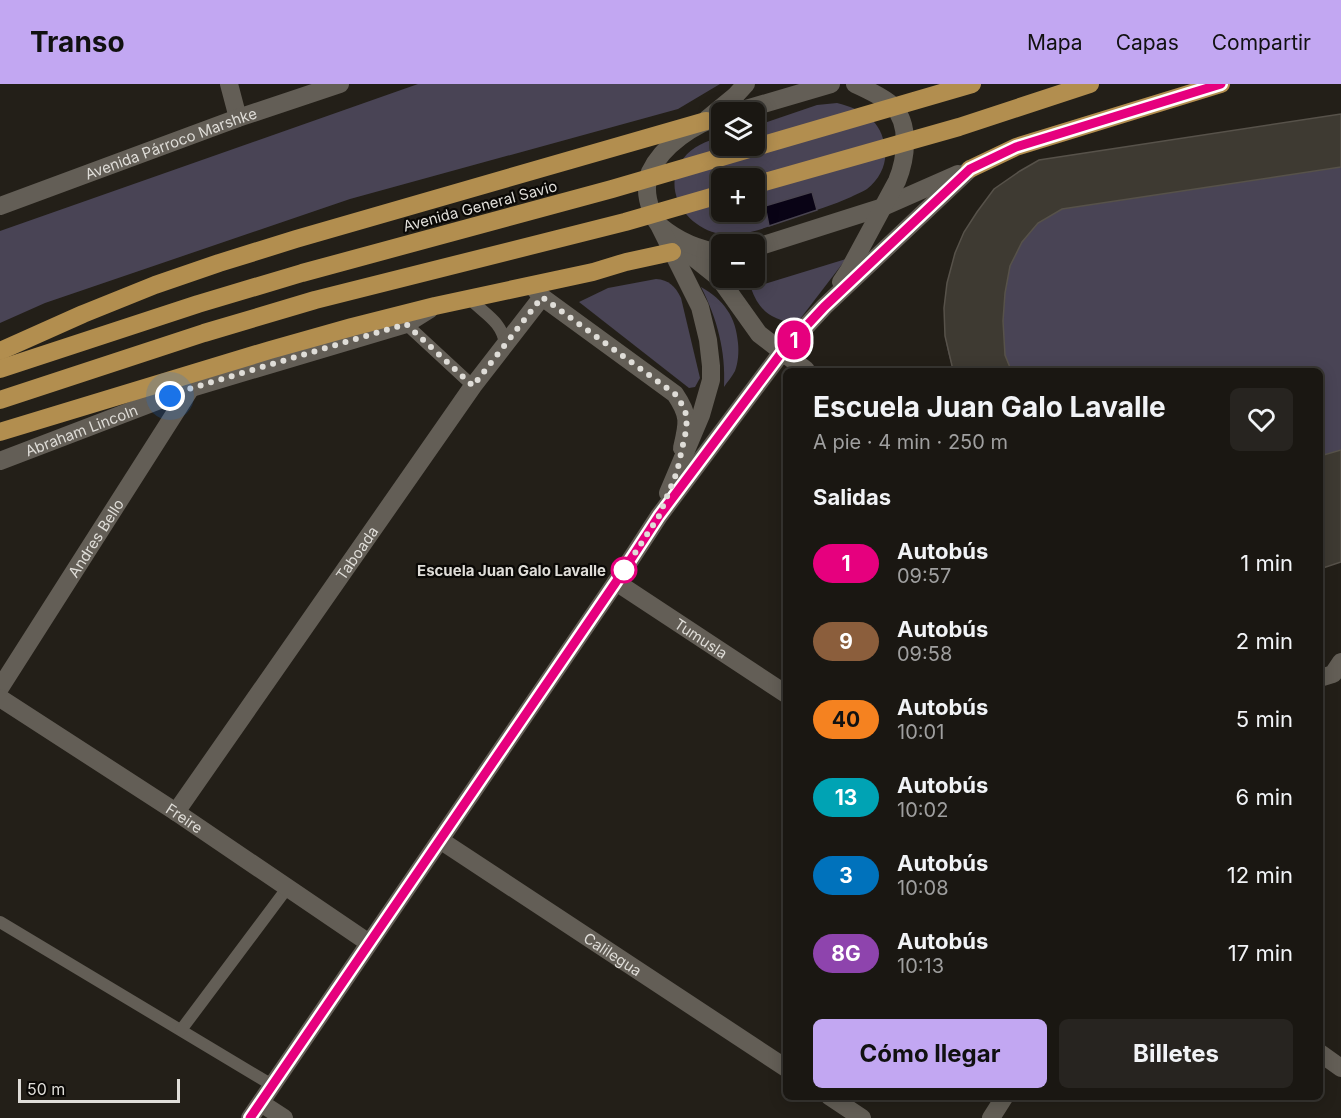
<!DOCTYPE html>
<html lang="es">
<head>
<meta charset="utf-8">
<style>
  body { margin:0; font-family:Inter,sans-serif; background:#272420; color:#f1f3f6; height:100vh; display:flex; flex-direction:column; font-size:22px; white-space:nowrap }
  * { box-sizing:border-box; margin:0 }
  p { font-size:20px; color:#9f9f9f }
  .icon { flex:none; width:33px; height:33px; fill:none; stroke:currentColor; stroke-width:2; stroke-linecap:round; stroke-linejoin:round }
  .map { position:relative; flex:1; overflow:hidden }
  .panel { position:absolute; left:783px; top:284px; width:540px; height:732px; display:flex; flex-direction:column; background:#1a1712; border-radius:9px; box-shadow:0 3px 15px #0003,0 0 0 2px #383632 }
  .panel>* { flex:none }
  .badge { padding:0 12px; border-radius:20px; font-size:21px; line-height:39px }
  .buttons { position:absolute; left:711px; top:18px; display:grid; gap:12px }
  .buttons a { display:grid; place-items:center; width:54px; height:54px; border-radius:9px; background:#1a1712; box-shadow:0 3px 15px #0003,0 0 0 2px #383632; font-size:30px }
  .scale { position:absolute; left:18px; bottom:15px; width:162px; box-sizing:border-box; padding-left:6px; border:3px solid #dfddd8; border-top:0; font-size:16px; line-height:21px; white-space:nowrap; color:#dfddd8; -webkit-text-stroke:4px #0b0906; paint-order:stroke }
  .you { position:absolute; width:30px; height:30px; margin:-15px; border:4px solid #fff; border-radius:50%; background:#1a73e8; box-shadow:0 0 0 9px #1a73e833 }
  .map>.badge { position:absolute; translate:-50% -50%; box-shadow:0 0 0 3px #fff }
  h2 { padding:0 30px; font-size:22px; line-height:54px }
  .round { display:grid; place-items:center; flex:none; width:63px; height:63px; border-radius:9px; background:#272420 }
  .headline { display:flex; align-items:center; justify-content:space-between; height:102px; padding:0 30px }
  h1 { font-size:28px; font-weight:700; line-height:45px }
  .button { display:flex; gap:12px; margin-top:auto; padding:12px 30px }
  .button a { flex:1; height:69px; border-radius:9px; background:#c2a7f2; color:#111; font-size:24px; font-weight:700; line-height:69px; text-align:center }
  .button a+a { background:#272420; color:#f1f3f6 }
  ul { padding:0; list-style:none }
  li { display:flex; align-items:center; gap:18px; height:78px; padding:0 30px }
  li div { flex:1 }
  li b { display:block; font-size:22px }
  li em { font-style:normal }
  li .badge { min-width:66px; font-weight:700; text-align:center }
  header { display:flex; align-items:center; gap:36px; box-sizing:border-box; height:84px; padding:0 30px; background:#c2a7f2; color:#111 }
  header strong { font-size:28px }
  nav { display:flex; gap:33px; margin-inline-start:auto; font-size:21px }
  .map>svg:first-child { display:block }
  .green { fill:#494455; fill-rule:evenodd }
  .water { fill:#090315; stroke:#494450; stroke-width:1.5 }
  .building { fill:#3e3a32; stroke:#57524a; stroke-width:1.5 }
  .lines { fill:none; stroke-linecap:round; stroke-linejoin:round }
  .lane { stroke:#635e56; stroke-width:12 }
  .street { stroke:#635e56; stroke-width:18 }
  .secondary { stroke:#635e56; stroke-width:18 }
  .highway { stroke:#b28e4f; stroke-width:18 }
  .line-casing { stroke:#fff; stroke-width:14 }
  .line { stroke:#e6007e; stroke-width:9 }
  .walk { stroke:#dfddd8; stroke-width:6; stroke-dasharray:0 10.8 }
  .stop-dot { fill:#fff; stroke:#e6007e; stroke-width:3 }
  .labels { text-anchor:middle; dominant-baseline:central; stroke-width:4.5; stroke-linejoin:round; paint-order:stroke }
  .street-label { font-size:15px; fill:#dfddd8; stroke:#0b0906 }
  .stop-label { font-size:15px; font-weight:bold; fill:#dfddd8; stroke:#0b0906; text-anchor:end }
</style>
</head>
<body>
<header>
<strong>Transo</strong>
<nav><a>Mapa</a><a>Capas</a><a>Compartir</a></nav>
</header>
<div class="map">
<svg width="1341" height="1034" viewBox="0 0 1341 1034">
  <rect width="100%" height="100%" fill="#231f18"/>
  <!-- green -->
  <g class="green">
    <path d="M418,0h302l-42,25 -328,90 -305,104 -45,20v-92z"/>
    <path d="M837,19c26,7 45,17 48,46 2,15 -5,30 -18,40 -4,3 -11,5 -16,8 -18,8 -37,14 -56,20 -18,6 -37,15 -56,17 -7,1 -17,1 -23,-1 -31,-8 -55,-44 -33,-74 9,-13 24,-18 38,-22l1,9h32l1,-20 62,-21zM722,94h32v34h-32z"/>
    <path d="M1341,30v448l-21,7v-199h-367c-3,-11 -7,-24 -8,-36 -5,-58 14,-99 49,-145z"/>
    <path d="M846,175l-49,64c-25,-2 -38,-12 -46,-35z"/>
    <path d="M656,195c13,1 19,7 25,19l19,80 -5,9 -6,1 -110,-86 29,-14z"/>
    <path d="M701,203c23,13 35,30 37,56 1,9 0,20 -3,28 -3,6 -8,11 -11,16 2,-36 -7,-69 -23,-100z"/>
  </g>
  <!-- water -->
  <path class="water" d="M812,108l5,18 -48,16 -4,-20z"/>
  <!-- building -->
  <g class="building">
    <path d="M1341,30v53l-279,42 -24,14 -16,19 -12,24 -5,27 -2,28 2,34 6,15h-58l-8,-34 -1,-28 3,-25 8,-30 9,-21 13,-20 17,-23 26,-18 19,-11z"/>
    <path d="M1341,366v112l-21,7v-113z"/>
  </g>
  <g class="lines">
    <!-- lane -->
    <g class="lane">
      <path d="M470,215c14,15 32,22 35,45"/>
      <path d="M406,240l67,62"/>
      <path d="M0,838l272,163"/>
      <path d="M181,946l107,-143"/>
    </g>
    <!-- street -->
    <g class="street">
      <path d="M229,0l9,34"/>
      <path d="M669,154l50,40 40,56 47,36"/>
      <path d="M535,205l7,8 133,97c15,22 13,29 7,54"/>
      <path id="s1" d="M0,377l191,-73 215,-64 24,-15"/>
      <path id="s2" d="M616,498l170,112"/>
      <path d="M1320,594l13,-4 8,-12"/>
      <path id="s3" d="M0,604l191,-300"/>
      <path id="s4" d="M0,614l176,114 193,131"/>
      <path id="s5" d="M176,728l297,-426 69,-89"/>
      <path id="s6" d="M440,756l346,228"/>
      <path d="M1320,969l21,15"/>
      <path d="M829,1012l33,22"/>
      <path d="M261,1019l23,15"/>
      <path d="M991,1034l14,-22"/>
    </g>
    <!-- secondary -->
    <g class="secondary">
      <path d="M736,28l95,-28"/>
      <path d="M707,35l28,-23 11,-12"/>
      <path id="s7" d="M0,122l238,-88 102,-34"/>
      <path d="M660,142c18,15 39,24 62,27"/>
      <path d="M754,164l129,-41 75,-33"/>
      <path d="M841,198l8,-12 48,-89c9,-22 14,-57 -5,-76 -9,-8 -26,-16 -37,-21"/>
      <path d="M668,409l33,-78 10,-35v-14l-3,-26 -8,-33 -41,-82c-10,-14 -16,-36 -9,-53 12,-26 45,-49 72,-56"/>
      <path d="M250,1034l366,-536 43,-66 123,-164 42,-45 146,-138"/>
    </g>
    <!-- highway -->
    <g class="highway">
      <path d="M970,85l46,-22 205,-63"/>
      <path d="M754,101l205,-58 131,-43"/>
      <path d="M0,267l83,-37 72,-29 64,-22 77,-24 410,-118"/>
      <path d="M0,285l198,-65 104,-31 310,-84 360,-105"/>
      <path d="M0,316l204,-67 111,-33 310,-78 97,-28"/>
      <path d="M0,348l270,-82 82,-23 83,-21 158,-34 33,-10 46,-10"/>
    </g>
  </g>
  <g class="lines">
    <defs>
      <path id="line" d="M250,1034l366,-536 43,-66 123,-164 42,-45 146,-138 46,-22 205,-63"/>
    </defs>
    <!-- line casing -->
    <use href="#line" class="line-casing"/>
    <!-- line -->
    <use href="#line" class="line"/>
    <!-- walk -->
    <path class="walk" d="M170,312l22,-8 214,-64 67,62 69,-89 133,97 8,12 4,11 -1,14 -9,41 -18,44 -35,54"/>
  </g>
  <!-- markers -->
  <circle class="stop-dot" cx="624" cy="486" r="12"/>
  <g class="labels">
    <!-- street labels -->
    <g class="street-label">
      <text stroke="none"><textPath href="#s7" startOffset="182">Avenida Párroco Marshke</textPath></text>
      <text transform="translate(480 122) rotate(-15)">Avenida General Savio</text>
      <text stroke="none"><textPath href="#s1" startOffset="87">Abraham Lincoln</textPath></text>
      <text stroke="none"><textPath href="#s3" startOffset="178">Andres Bello</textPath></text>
      <text stroke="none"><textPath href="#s5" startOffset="316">Taboada</textPath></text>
      <text stroke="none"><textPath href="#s2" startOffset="102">Tumusla</textPath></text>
      <text stroke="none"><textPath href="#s4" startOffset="220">Freire</textPath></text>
      <text stroke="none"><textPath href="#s6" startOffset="207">Calilegua</textPath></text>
    </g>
    <!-- stop labels -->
    <g class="stop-label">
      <text x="606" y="486">Escuela Juan Galo Lavalle</text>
    </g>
  </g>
</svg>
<div class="buttons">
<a><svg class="icon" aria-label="layers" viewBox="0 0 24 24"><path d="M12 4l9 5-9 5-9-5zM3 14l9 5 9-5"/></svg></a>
<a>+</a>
<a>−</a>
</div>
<div class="scale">50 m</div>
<div class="you" style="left:170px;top:312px"></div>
<b class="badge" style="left:794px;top:256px;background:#e6007e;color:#fff">1</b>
<section class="panel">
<div class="headline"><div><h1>Escuela Juan Galo Lavalle</h1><p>A pie · 4 min · 250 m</p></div><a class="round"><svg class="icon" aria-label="heart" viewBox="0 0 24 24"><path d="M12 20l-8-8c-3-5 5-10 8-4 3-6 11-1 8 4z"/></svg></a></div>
<h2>Salidas</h2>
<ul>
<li><span class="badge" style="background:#e6007e;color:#fff">1</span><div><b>Autobús</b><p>09:57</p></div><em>1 min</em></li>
<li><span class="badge" style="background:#8b5e3c;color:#fff">9</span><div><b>Autobús</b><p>09:58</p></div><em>2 min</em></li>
<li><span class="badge" style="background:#f58220;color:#111">40</span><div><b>Autobús</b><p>10:01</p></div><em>5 min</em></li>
<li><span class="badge" style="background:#00a3b4;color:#fff">13</span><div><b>Autobús</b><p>10:02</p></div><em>6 min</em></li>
<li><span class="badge" style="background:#0072bc;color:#fff">3</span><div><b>Autobús</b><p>10:08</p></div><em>12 min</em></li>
<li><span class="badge" style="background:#8e44ad;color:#fff">8G</span><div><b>Autobús</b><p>10:13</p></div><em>17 min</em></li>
</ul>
<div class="button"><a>Cómo llegar</a><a>Billetes</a></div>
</section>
</div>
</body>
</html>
